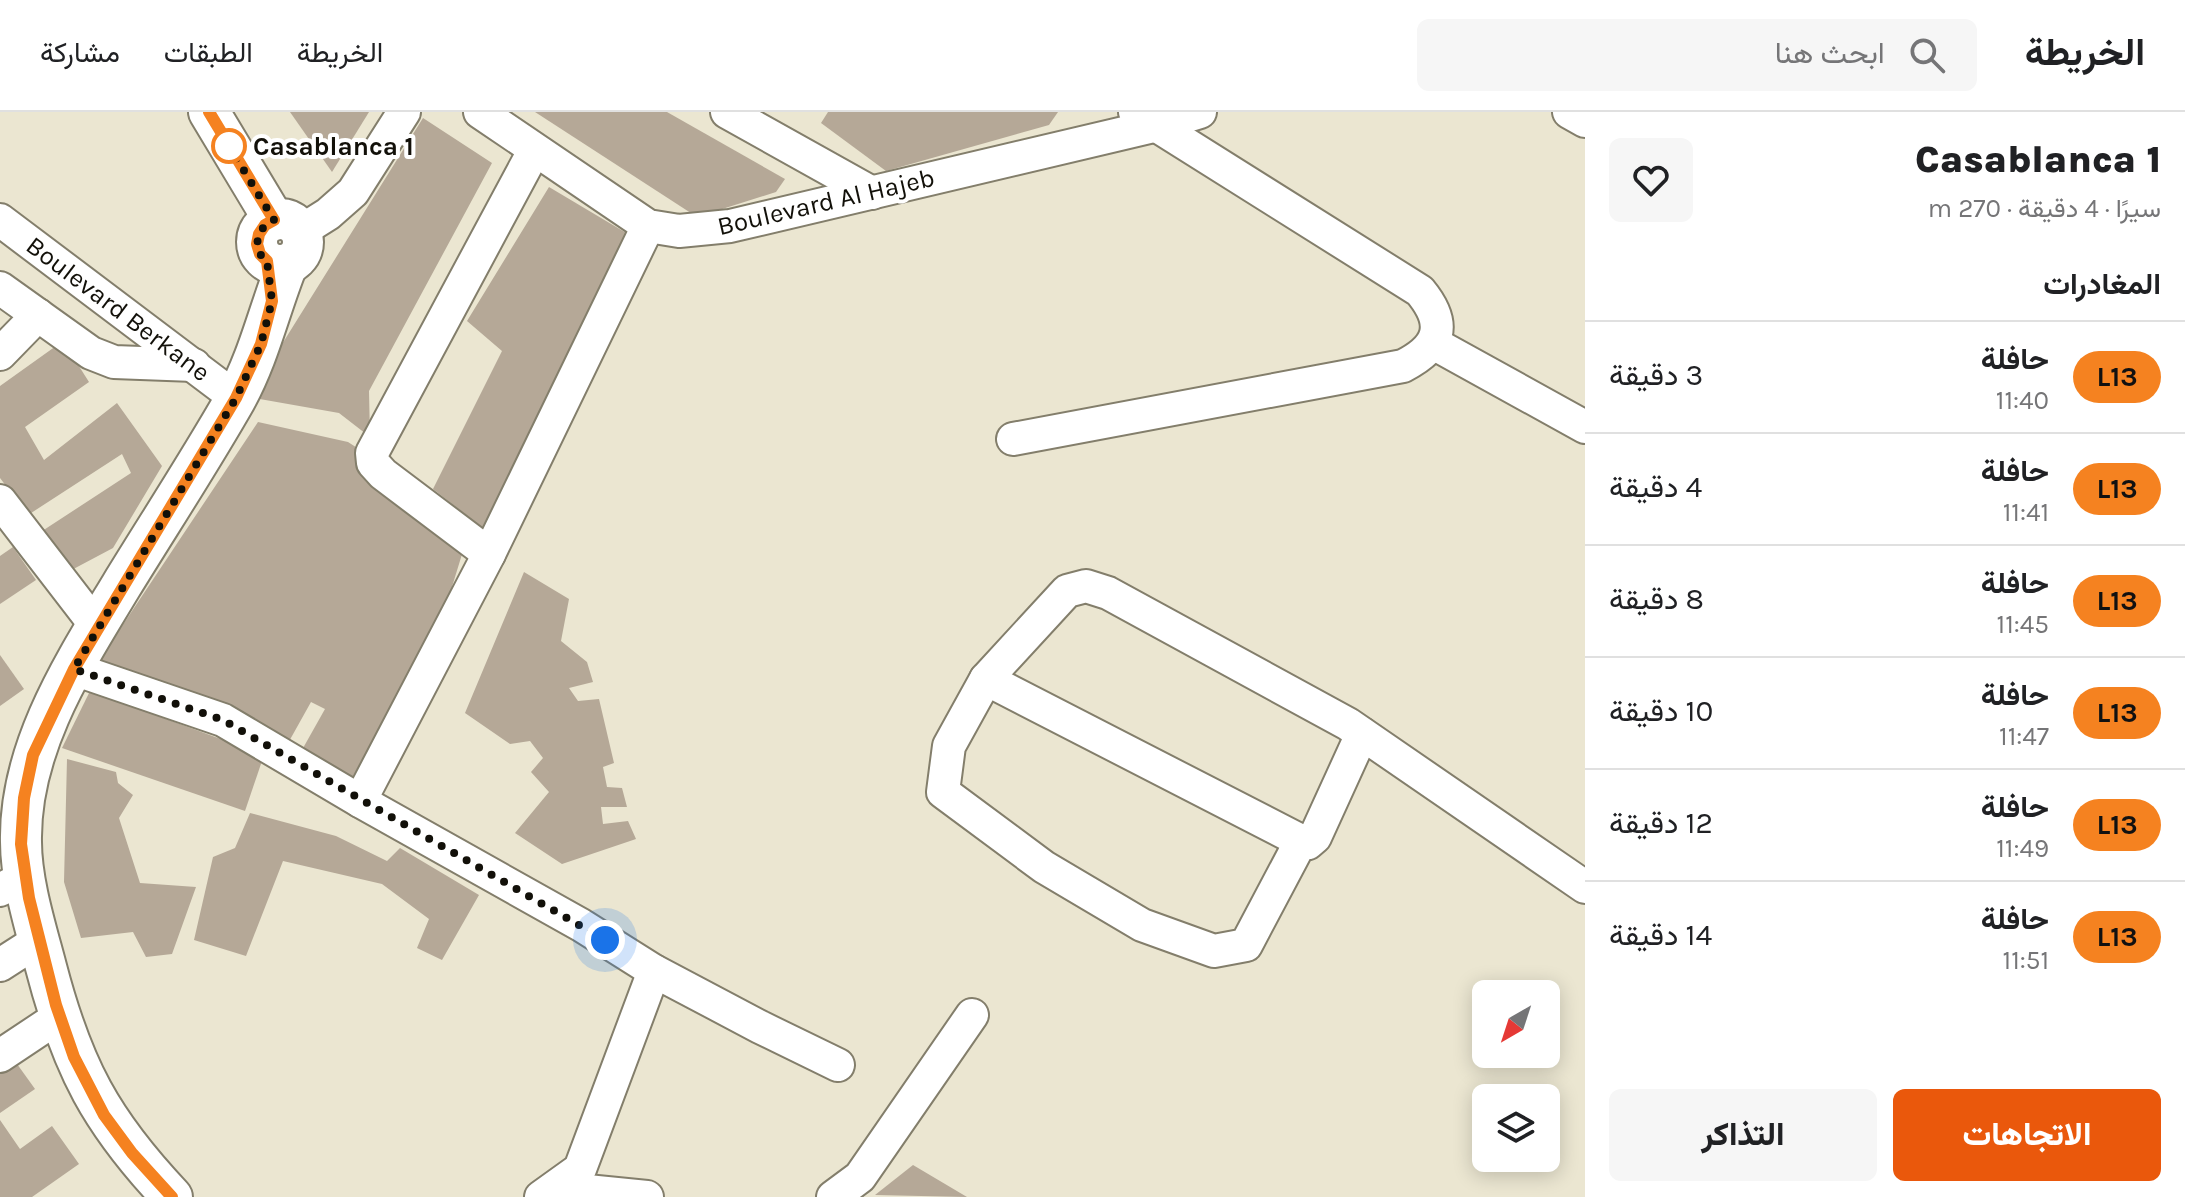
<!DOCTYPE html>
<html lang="ar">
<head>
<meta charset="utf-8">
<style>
  body { margin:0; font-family:Karla,Vazirmatn,sans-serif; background:#f6f6f6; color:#202124; direction:rtl; height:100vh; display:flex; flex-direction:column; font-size:30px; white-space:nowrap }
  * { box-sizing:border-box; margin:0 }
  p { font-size:26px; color:#757577 }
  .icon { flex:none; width:44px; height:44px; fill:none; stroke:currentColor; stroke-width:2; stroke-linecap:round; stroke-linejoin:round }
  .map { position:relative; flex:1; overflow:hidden; direction:ltr }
  .side { display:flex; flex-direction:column; background:#fff; width:600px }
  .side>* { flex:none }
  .badge { padding:0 16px; border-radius:26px; font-size:28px; line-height:52px }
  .needle { width:52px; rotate:219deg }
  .tools { position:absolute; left:1472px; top:868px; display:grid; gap:16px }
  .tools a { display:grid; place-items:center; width:88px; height:88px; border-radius:12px; background:#fff; box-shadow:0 4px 20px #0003; font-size:40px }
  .you { position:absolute; width:40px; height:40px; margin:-20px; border:6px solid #fff; border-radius:50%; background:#1a73e8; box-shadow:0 0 0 12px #1a73e833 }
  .map>.badge { position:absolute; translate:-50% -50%; box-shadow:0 0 0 4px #fff }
  h2 { padding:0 24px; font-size:30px; line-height:72px }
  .round { display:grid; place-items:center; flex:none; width:84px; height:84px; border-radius:12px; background:#f6f6f6 }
  .overview { display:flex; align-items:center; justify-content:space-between; height:136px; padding:0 24px }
  h1 { font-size:38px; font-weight:800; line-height:60px }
  .button { display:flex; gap:16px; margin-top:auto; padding:16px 24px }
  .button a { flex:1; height:92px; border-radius:12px; background:#ea580c; color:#fff; font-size:32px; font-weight:800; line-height:92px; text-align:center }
  .button a+a { background:#f6f6f6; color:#202124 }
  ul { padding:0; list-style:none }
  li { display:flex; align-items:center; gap:24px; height:112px; padding:0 24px; border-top:2px solid #e0e0e0 }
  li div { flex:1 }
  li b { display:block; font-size:30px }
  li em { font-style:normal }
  li .badge { min-width:88px; font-weight:700; text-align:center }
  header { display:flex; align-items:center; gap:48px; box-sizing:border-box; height:112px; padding:0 40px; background:#fff; border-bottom:2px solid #e0e0e0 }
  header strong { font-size:38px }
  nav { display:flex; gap:44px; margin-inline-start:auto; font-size:28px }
  .search { width:560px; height:72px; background:#f6f6f6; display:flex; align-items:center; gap:20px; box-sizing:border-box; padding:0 28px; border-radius:12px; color:#757577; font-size:30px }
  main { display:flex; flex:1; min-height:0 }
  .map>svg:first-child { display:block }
  .building { fill:#b5a897 }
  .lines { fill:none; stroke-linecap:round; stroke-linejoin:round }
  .minor-casing { stroke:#837e6b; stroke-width:36 }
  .tertiary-casing { stroke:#837e6b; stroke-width:44 }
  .minor { stroke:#fff; stroke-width:32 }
  .tertiary { stroke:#fff; stroke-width:40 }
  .line-casing { stroke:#fff; stroke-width:18 }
  .line { stroke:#f58220; stroke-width:12 }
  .walk { stroke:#121009; stroke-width:8; stroke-dasharray:0 14.4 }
  .stop-dot { fill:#fff; stroke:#f58220; stroke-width:4 }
  .labels { text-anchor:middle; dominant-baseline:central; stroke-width:8; stroke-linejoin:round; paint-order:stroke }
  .stop-label { font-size:26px; font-weight:bold; fill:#121009; stroke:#fff; text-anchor:start }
  .street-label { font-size:26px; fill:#121009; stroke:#fff }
</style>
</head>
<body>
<header>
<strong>الخريطة</strong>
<div class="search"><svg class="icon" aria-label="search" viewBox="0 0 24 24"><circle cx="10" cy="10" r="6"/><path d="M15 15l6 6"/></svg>ابحث هنا</div>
<nav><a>الخريطة</a><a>الطبقات</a><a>مشاركة</a></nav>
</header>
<main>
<section class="side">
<div class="overview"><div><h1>Casablanca 1</h1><p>سيرًا · 4 دقيقة · 270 m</p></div><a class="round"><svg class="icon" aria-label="heart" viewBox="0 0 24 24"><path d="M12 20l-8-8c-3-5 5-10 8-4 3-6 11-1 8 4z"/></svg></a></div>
<h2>المغادرات</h2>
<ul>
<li><span class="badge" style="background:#f58220;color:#111">L13</span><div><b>حافلة</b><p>11:40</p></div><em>3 دقيقة</em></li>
<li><span class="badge" style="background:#f58220;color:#111">L13</span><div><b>حافلة</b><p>11:41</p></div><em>4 دقيقة</em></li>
<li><span class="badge" style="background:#f58220;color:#111">L13</span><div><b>حافلة</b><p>11:45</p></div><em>8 دقيقة</em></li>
<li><span class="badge" style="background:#f58220;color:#111">L13</span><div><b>حافلة</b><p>11:47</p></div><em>10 دقيقة</em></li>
<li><span class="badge" style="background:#f58220;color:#111">L13</span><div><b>حافلة</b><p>11:49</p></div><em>12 دقيقة</em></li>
<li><span class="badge" style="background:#f58220;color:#111">L13</span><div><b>حافلة</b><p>11:51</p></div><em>14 دقيقة</em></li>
</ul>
<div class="button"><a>الاتجاهات</a><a>التذاكر</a></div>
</section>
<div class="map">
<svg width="1585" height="1085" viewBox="0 0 1585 1085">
  <rect width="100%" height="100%" fill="#ebe6d1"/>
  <!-- building -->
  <g class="building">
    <path d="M290,0h79l-37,60z"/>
    <path d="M535,0h132l118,67 -9,13 -79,25z"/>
    <path d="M828,0h230l-9,13 -163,46 -65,-48z"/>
    <path d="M423,6l69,45 -123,228 1,46 -31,-24 -90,-16z"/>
    <path d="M549,75l84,50 -145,295 -55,-43 69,-138 -35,-30z"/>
    <path d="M63,229l26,41 -64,45 19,33 73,-57 45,63 -49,82 -49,26 -31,-37 98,-64 -9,-19 -94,61 -28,-37v-92z"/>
    <path d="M258,310l90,20 17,11 -7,16 105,82 -20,65 -95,169 -50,-28 27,-48 -14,-7 -24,43 -33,-27 -156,-56z"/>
    <path d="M13,435l23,33 -36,24v-48z"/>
    <path d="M524,460l45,27 -8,42 26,21 6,20 -24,6 9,13 21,-2 15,64 -11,4 4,20 15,1 5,19h-26l2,17 25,-3 8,18 -74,25 -47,-31 34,-41 -18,-20 12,-14 -13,-17 -20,3 -45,-31z"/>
    <path d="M0,543l24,34 -24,17z"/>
    <path d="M90,579l174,64 -19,56 -183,-63z"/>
    <path d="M67,647l49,13 2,11 15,12 -14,23 21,65 56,4 -24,67 -26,3 -13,-25 -52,6 -17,-56z"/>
    <path d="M250,701l86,23 51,25 13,-13 79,47 -37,65 -25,-12 12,-29 -47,-35 -99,-23 -37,95 -52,-16 19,-83 22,-9z"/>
    <path d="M12,945l23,32 -35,24v-48z"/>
    <path d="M0,1008l20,29 32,-23 27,38 -47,33h-32z"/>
    <path d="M913,1053l54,32 -92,-2z"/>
  </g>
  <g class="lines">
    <defs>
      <g id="minor">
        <path d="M480,0l168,114 31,5 51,-5 428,-101 42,-13"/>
        <path d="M727,0l145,81"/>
        <path d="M1569,0l16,9"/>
        <path d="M0,108l236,178"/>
        <path d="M301,119l27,-17 25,-22 51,-80"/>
        <path d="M0,176l91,65 23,9 80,3"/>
        <path d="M1433,231l152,84"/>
        <path d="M0,242l38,-39"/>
        <path d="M1013,327l390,-73c37,-19 45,-41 17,-75l-285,-179"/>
        <path d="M0,389l97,126"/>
        <path d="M489,442l-106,-80 -10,-11 -1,-10 162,-302"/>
        <path d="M74,557l149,51 137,81 221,124 73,46 106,56 78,38"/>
        <path d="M986,567l315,162 7,2 7,-6 47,-103"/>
        <path d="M360,689l129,-247 159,-328"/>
        <path d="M1301,729l-55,104 -32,6 -72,-26 -98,-58 -101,-75 6,-46 37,-67 81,-88 19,-5 22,7 240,131 237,163"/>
        <path d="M0,778l26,-14"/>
        <path d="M0,853l39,-25"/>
        <path d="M0,944l60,-40"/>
        <path d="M557,1076l90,9"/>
        <path d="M541,1085l39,-28 74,-198"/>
        <path d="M833,1085l27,-20 112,-162"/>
      </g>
      <g id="tertiary">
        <path d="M209,0l65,108"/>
        <circle cx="280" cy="130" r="23"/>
        <path d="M172,1085c-71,-75 -100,-130 -126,-230 -10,-38 -25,-85 -25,-125 -2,-94 53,-178 100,-256 38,-62 78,-123 114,-186 24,-43 34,-90 52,-135"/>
      </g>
    </defs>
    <!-- minor casing -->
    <use href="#minor" class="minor-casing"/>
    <!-- tertiary casing -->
    <use href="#tertiary" class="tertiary-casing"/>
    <!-- minor -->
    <use href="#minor" class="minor"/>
    <!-- tertiary -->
    <use href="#tertiary" class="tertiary"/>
  </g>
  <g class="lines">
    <defs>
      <path id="line" d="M172,1085l-40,-44 -28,-38 -30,-58 -18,-52 -27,-107 -8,-54 3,-46 9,-43 41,-86 162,-271 25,-54 11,-43 -5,-40 -7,-7 -3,-10 2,-10 6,-9 9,-5 -65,-108"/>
    </defs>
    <!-- line casing -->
    <use href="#line" class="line-casing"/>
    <!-- line -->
    <use href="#line" class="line"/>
    <!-- walk -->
    <path class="walk" d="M229,34l45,74 -9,5 -6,9 -2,10 3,10 7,7 5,40 -11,43 -25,54 -162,271 149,51 382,220"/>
  </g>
  <!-- markers -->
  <circle class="stop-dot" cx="229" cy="34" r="16"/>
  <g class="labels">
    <!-- stop labels -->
    <g class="stop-label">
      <text x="253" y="34">Casablanca 1</text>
    </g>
    <!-- street labels -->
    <g class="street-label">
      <text transform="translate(826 90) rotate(-13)">Boulevard Al Hajeb</text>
      <text transform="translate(118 197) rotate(37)">Boulevard Berkane</text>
    </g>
  </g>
</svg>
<div class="tools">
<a><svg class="needle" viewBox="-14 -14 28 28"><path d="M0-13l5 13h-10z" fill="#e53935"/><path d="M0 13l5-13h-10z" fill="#757577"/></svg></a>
<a><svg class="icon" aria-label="layers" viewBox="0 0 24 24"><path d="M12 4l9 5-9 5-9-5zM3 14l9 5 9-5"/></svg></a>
</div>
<div class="you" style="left:605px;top:828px"></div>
</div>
</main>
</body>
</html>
